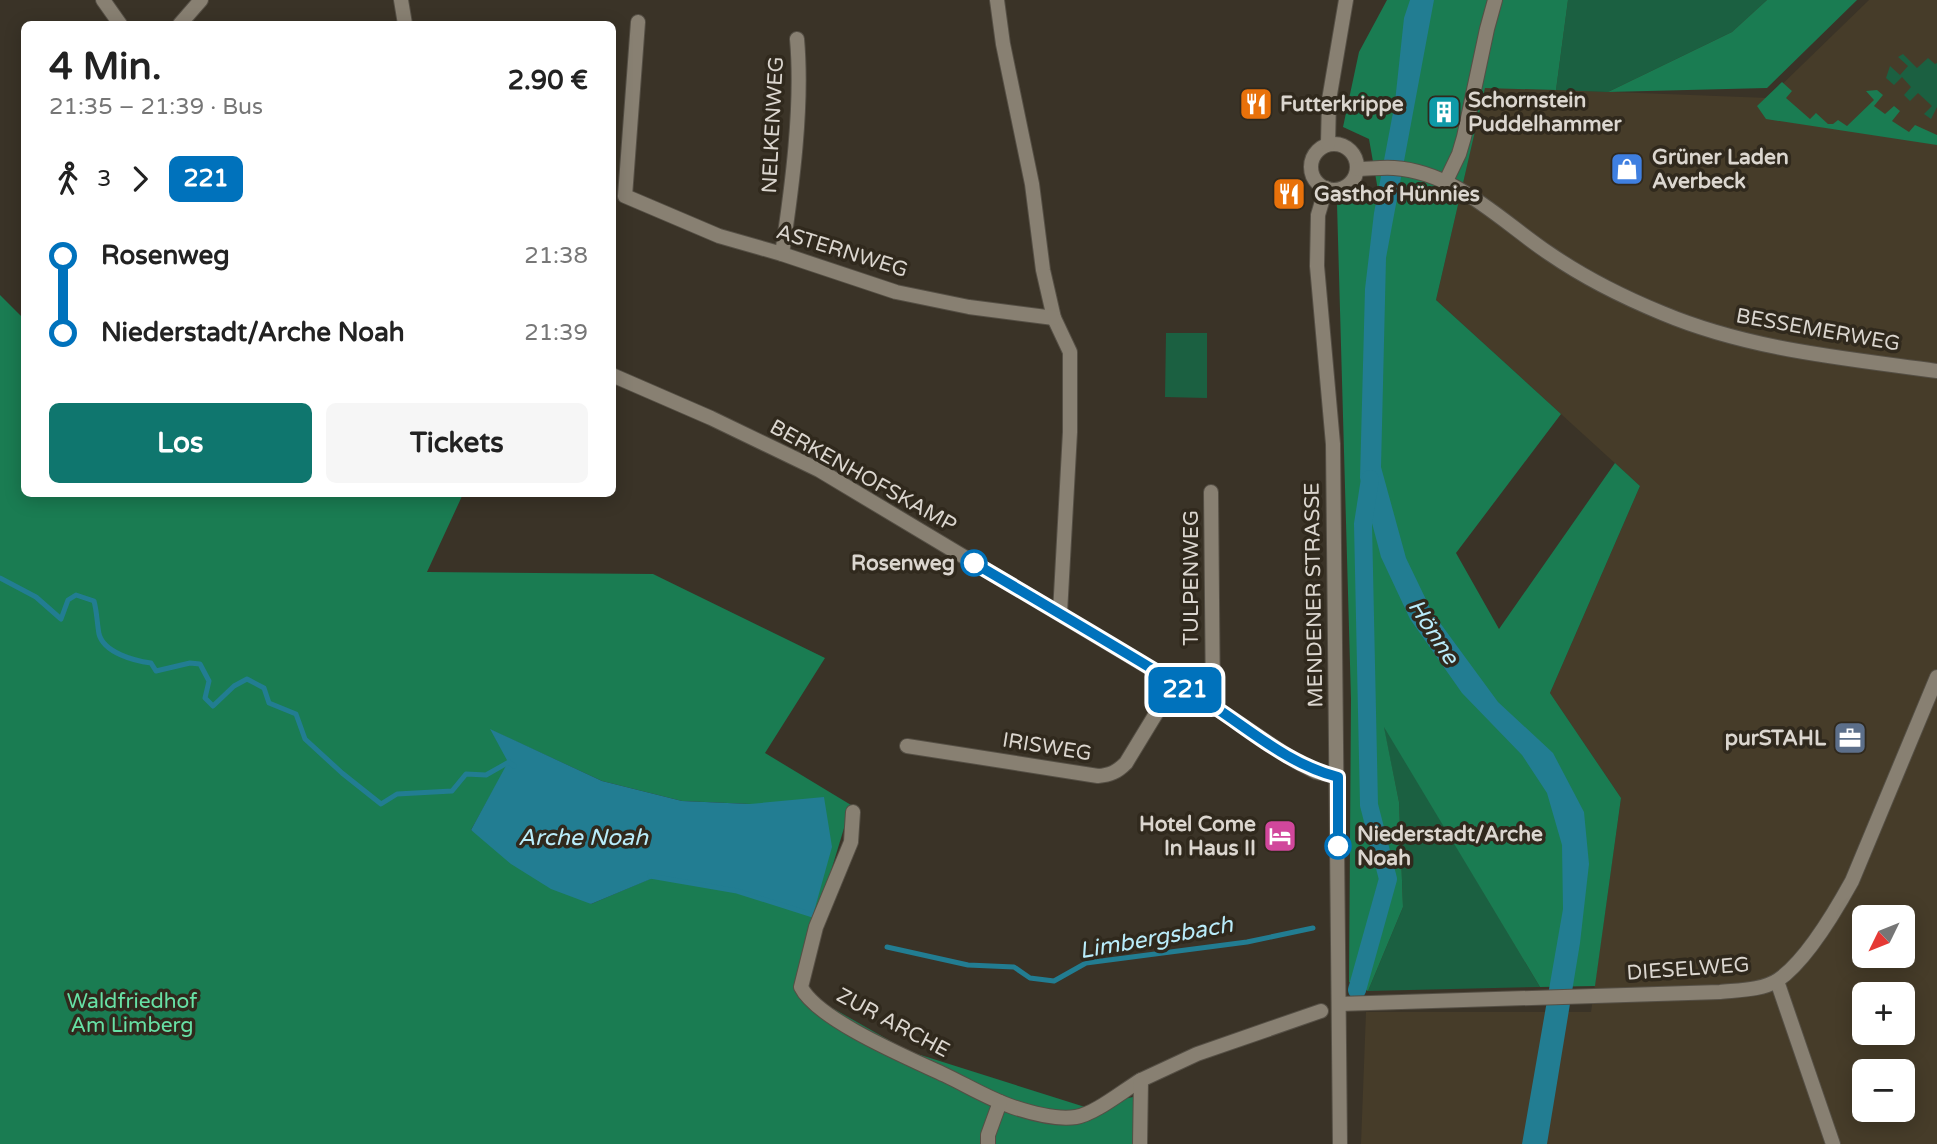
<!DOCTYPE html>
<html lang="de">
<head>
<meta charset="utf-8">
<style>
  body { margin:0; font-family:"Varela Round",sans-serif; background:#f6f6f6; color:#222; height:100vh; display:flex; flex-direction:column; font-size:26px; white-space:nowrap }
  * { box-sizing:border-box; margin:0 }
  p { font-size:23px; color:#767676 }
  .icon { flex:none; width:38px; height:38px; fill:none; stroke:currentColor; stroke-width:2; stroke-linecap:round; stroke-linejoin:round }
  .map { position:relative; flex:1; overflow:hidden }
  .details { position:absolute; left:21px; top:21px; width:595px; height:476px; display:flex; flex-direction:column; background:#fff; border-radius:10px; box-shadow:0 4px 18px #0003 }
  .details>* { flex:none }
  .badge { padding:0 14px; border-radius:10px; font-size:24px; line-height:46px }
  .needle { width:46px; rotate:227deg }
  .tools { position:absolute; left:1852px; top:905px; display:grid; gap:14px }
  .tools a { display:grid; place-items:center; width:63px; height:63px; border-radius:10px; background:#fff; box-shadow:0 4px 18px #0003; font-size:35px }
  .map>.badge { position:absolute; translate:-50% -50%; box-shadow:0 0 0 4px #fff }
  .legs { display:flex; align-items:center; gap:10px; height:77px; padding:0 28px; font-size:23px }
  .legs p { margin-inline-start:auto }
  .summary { display:flex; align-items:center; justify-content:space-between; height:119px; padding:0 28px }
  h1 { font-size:38px; font-weight:700; line-height:52px }
  .primary-button { display:flex; gap:14px; margin-top:auto; padding:14px 28px }
  .primary-button a { flex:1; height:80px; border-radius:10px; background:#0f766e; color:#fff; font-size:28px; font-weight:700; line-height:80px; text-align:center }
  .primary-button a+a { background:#f6f6f6; color:#222 }
  ul { padding:0 28px; list-style:none }
  li { display:flex; align-items:center; gap:24px; height:77px; font-size:26px }
  li i { display:grid; place-items:center; width:10px; height:100%; margin:0 9px; background:currentColor }
  li i::after { content:''; width:18px; height:18px; margin:-9px; border:5px solid; border-radius:50%; background:#fff }
  li p { margin-inline-start:auto }
  li:first-child i { background:linear-gradient(#0000 50%,currentColor 0) }
  li:last-child i { background:linear-gradient(currentColor 50%,#0000 0) }
  .map>svg:first-child { display:block }
  .built { fill:#463c29; fill-rule:evenodd }
  .green { fill:#1b6041 }
  .forest { fill:#1a7c52; fill-rule:evenodd }
  .water { fill:#227d92 }
  .lines { fill:none; stroke-linecap:round; stroke-linejoin:round }
  .stream { stroke:#227d92; stroke-width:5 }
  .canal { stroke:#227d92; stroke-width:18 }
  .minor-casing { stroke:#554f45; stroke-width:16 }
  .minor { stroke:#888072; stroke-width:14 }
  .line-1-casing { stroke:#fff; stroke-width:16 }
  .line-1 { stroke:#0072bc; stroke-width:10 }
  .stop-1-dot { fill:#fff; stroke:#0072bc; stroke-width:3.5 }
  .labels { text-anchor:middle; dominant-baseline:central; stroke-width:7; stroke-linejoin:round; paint-order:stroke }
  .poi-label { font-size:21px; font-weight:bold; fill:#dbd6cf; stroke:#30291d; text-anchor:start }
  .street-label { font-size:21px; fill:#dbd6cf; stroke:#30291d }
  .stop-label { font-size:21px; font-weight:bold; fill:#dbd6cf; stroke:#30291d; text-anchor:end }
  .park-label { font-size:21px; fill:#67e1a5; stroke:#30291d }
  .water-label { font-size:23px; font-style:italic; fill:#b9ecfa; stroke:#30291d }
</style>
</head>
<body>
<div class="map">
<svg width="1937" height="1144" viewBox="0 0 1937 1144">
  <rect width="100%" height="100%" fill="#3a3327"/>
  <!-- built -->
  <path class="built" d="M1869,0h68v1144h-576l5,-132h225l30,-214 -71,-105 90,-207 -204,-186 49,-213 283,11zM1864,917h38v39h-38zM1864,994h38v38h-38zM1864,1071h38v39h-38z"/>
  <!-- green -->
  <g class="green">
    <path d="M1568,0h199l-35,32 -124,60 -52,-2z"/>
    <path d="M1903,54l14,14 11,-10 7,6 2,-1v44l-6,12 -7,-5 8,-8 -14,-13 -8,8 -6,-6 7,-8 -9,-10 -8,8 -8,-7 4,-12 10,9 8,-9 -10,-9z"/>
    <path d="M1166,333h41v65l-42,-1z"/>
    <path d="M1383,724l157,263 -172,4 35,-84 -4,-105z"/>
  </g>
  <!-- forest -->
  <g class="forest">
    <path d="M1387,0h181l-12,90 -71,-2 -49,212 125,114 -105,139 43,76 116,-166 25,23 -90,207 71,105 -26,188 -55,1 -156,-260 15,75 4,105 -35,84 -19,-9 2,-283 -14,-495 42,-8 -10,-57 -26,-12 16,-75z"/>
    <path d="M1767,0h90l-90,88 -159,4 124,-60z"/>
    <path d="M1782,82l10,9 -6,7 24,21 6,-6 12,11h5l5,-4 9,6 27,-26 -8,-9 11,-1 6,5 -9,11 11,8 9,-8 6,5 -8,10 17,11 6,-7 22,10v10l-171,-26 -9,-13z"/>
    <path d="M0,295l24,24v175h439l-36,78 226,2 172,84 -60,95 86,52 -56,185 16,6 97,55 177,56 48,-10v47h-1133zM491,730l111,51 80,20 68,3 63,111 -76,-24 -85,-13 -61,26 -120,-74 38,-68z"/>
  </g>
  <!-- water -->
  <g class="water">
    <path d="M1410,0h24l-48,258 -5,209 25,91 26,54 66,90 55,51 31,59 5,52 -9,79 -33,201h-25l41,-235 -1,-64 -15,-52 -25,-38 -60,-62 -52,-74 -29,-62 -21,-79 5,-189 9,-76 21,-111 9,-84z"/>
    <path d="M490,729l112,52 80,20 68,3 74,-7 8,50 -19,68 -76,-24 -84,-13 -62,26 -40,-15 -40,-25 -40,-34 37,-68z"/>
  </g>
  <g class="lines">
    <!-- stream -->
    <g class="stream">
      <path d="M0,578l36,19 25,22 7,-19 8,-5 18,6c3,11 3,22 5,33 5,19 36,27 52,29l5,8 34,-8 10,1 9,17 -4,17 8,8 21,-20 13,-7 17,9 5,15 27,11 9,25 37,34 39,31 16,-10 55,-3 14,-17 20,1 23,-13 5,4"/>
      <path d="M650,876l87,15 76,24"/>
      <path d="M887,947l81,18 46,2 16,11 24,3 32,-18 161,-21 66,-14"/>
    </g>
    <!-- canal -->
    <path class="canal" d="M1357,990l31,-111 -19,-74 -6,-281 7,-45"/>
    <defs>
      <g id="minor">
        <path d="M103,0l17,24"/>
        <path d="M401,0l4,24"/>
        <path d="M997,0l6,44 29,140 11,86 11,48 16,34v80l-10,181"/>
        <path d="M638,22l-13,174 94,40 63,18 114,38 73,15 85,11"/>
        <path d="M180,24l21,-24"/>
        <circle cx="1334" cy="167" r="23"/>
        <path d="M1328,144l1,-44 17,-100"/>
        <path d="M1357,169c12,0 25,-2 37,-1 62,4 108,54 156,86 35,24 73,43 112,59 88,37 182,45 275,58"/>
        <path d="M1445,183l14,-29 5,-17 23,-108 8,-29"/>
        <path d="M1326,188l-8,27 -1,51 16,178 7,700"/>
        <path d="M782,254c10,-67 21,-148 15,-215"/>
        <path d="M612,375l99,43 108,52 394,236 84,56 19,10 22,5"/>
        <path d="M1211,492l2,214"/>
        <path d="M907,746l191,30c12,-1 19,-4 28,-13l48,-79"/>
        <path d="M853,812l-2,30 -35,85 -15,60c16,33 110,72 144,88 23,11 44,24 68,32 18,6 44,13 63,10 19,-3 48,-27 65,-37"/>
        <path d="M1777,981l56,163"/>
        <path d="M1339,1004l381,-12c18,-2 43,-2 58,-12 28,-19 58,-70 74,-99l85,-204"/>
        <path d="M988,1144v-9l12,-33"/>
        <path d="M1140,1144l1,-64 56,-26 124,-43"/>
      </g>
    </defs>
    <!-- minor casing -->
    <use href="#minor" class="minor-casing"/>
    <!-- minor -->
    <use href="#minor" class="minor"/>
  </g>
  <g class="lines">
    <defs>
      <path id="line-1" d="M974,563c80,47 160,94 239,143 40,26 77,59 125,71v69"/>
    </defs>
    <!-- line-1 casing -->
    <use href="#line-1" class="line-1-casing"/>
    <!-- line-1 -->
    <use href="#line-1" class="line-1"/>
  </g>
  <!-- icons -->
  <defs>
    <symbol id="restaurant-square" viewBox="-11 -11 22 22"><rect x="-9" y="-9" width="18" height="18" rx="4" fill="#e8710a" stroke="#30291d"/><path d="M-5-6h1v4h1v-4h1v4h1v-4h1v5L-1.5 .5V6h-2V.5L-5-1ZM5-6V6H3V1.5H1.5Q1.5-4 5-6Z" fill="#fff"/></symbol>
    <symbol id="building-square" viewBox="-11 -11 22 22"><rect x="-9" y="-9" width="18" height="18" rx="4" fill="#0f9aa8" stroke="#30291d"/><path d="M-4-6H4V6H1V3H-1V6H-4ZM-2.5-4.3h1.7v1.8h-1.7ZM.8-4.3h1.7v1.8H.8ZM-2.5-1h1.7V.8h-1.7ZM.8-1h1.7V.8H.8Z" fill="#fff"/></symbol>
    <symbol id="shop-square" viewBox="-11 -11 22 22"><rect x="-9" y="-9" width="18" height="18" rx="4" fill="#3f7fe0" stroke="#30291d"/><path d="M-5-2.5h2.3a2.7 3.5 0 0 1 5.4 0H5L5.5 6h-11ZM-1.5-2.5h3a1.5 2.3 0 0 0-3 0Z" fill="#fff"/></symbol>
    <symbol id="office-square" viewBox="-11 -11 22 22"><rect x="-9" y="-9" width="18" height="18" rx="4" fill="#5c6f8a" stroke="#30291d"/><path d="M-6-3h4V-5.5h4V-3h4V5H-6ZM-1-4.5V-3h2v-1.5ZM-6 0V1H6V0Z" fill="#fff"/></symbol>
    <symbol id="hotel-square" viewBox="-11 -11 22 22"><rect x="-9" y="-9" width="18" height="18" rx="4" fill="#d1479c" stroke="#30291d"/><path d="M-6-4.5h1.5V1H6V5H4.5V3h-9V5H-6ZM-4 0a1.8 1.8 0 1 1 3.6 0ZM.5 0V-2.5h3Q6-2.5 6 0Z" fill="#fff"/></symbol>
  </defs>
  <g fill-rule="evenodd">
    <use href="#restaurant-square" x="1237" y="85" width="38" height="38"/>
    <use href="#building-square" x="1425" y="93" width="38" height="38"/>
    <use href="#shop-square" x="1608" y="150" width="38" height="38"/>
    <use href="#restaurant-square" x="1270" y="175" width="38" height="38"/>
    <use href="#office-square" x="1831" y="719" width="38" height="38"/>
    <use href="#hotel-square" x="1261" y="817" width="38" height="38"/>
  </g>
  <!-- markers -->
  <g class="stop-1-dot">
    <circle cx="974" cy="563" r="12"/>
    <circle cx="1338" cy="846" r="12"/>
  </g>
  <g class="labels">
    <!-- poi labels -->
    <g class="poi-label">
      <text x="1468" y="100">Schornstein<tspan x="1468" dy="24">Puddelhammer</tspan></text>
      <text x="1280" y="104">Futterkrippe</text>
      <text x="1652" y="157">Grüner Laden<tspan x="1652" dy="24">Averbeck</tspan></text>
      <text x="1314" y="194">Gasthof Hünnies</text>
      <text x="1826" y="738" text-anchor="end">purSTAHL</text>
      <text x="1256" y="824" text-anchor="end">Hotel Come<tspan x="1256" dy="24">In Haus II</tspan></text>
    </g>
    <!-- street labels -->
    <g class="street-label">
      <text transform="translate(773 125) rotate(-87)">NELKENWEG</text>
      <text transform="translate(842 251) rotate(17)">ASTERNWEG</text>
      <text transform="translate(1818 330) rotate(10)">BESSEMERWEG</text>
      <text transform="translate(863 476) rotate(29)">BERKENHOFSKAMP</text>
      <text transform="translate(1191 578) rotate(-90)">TULPENWEG</text>
      <text transform="translate(1314 595) rotate(-91)">MENDENER STRASSE</text>
      <text transform="translate(1047 747) rotate(9)">IRISWEG</text>
      <text transform="translate(1688 969) rotate(-4)">DIESELWEG</text>
      <text transform="translate(893 1023) rotate(28)">ZUR ARCHE</text>
    </g>
    <!-- stop labels -->
    <g class="stop-label">
      <text x="955" y="563">Rosenweg</text>
      <text x="1357" y="834" text-anchor="start">Niederstadt/Arche<tspan x="1357" dy="24">Noah</tspan></text>
    </g>
    <!-- park labels -->
    <g class="park-label">
      <text x="132" y="1001">Waldfriedhof<tspan x="132" dy="24">Am Limberg</tspan></text>
    </g>
    <!-- water labels -->
    <g class="water-label">
      <text transform="translate(1433 632) rotate(57)">Hönne</text>
      <text x="583" y="838">Arche Noah</text>
      <text transform="translate(1156 938) rotate(-10)">Limbergsbach</text>
    </g>
  </g>
</svg>
<div class="tools">
<a><svg class="needle" viewBox="-14 -14 28 28"><path d="M0-13l5 13h-10z" fill="#e53935"/><path d="M0 13l5-13h-10z" fill="#767676"/></svg></a>
<a>+</a>
<a>−</a>
</div>
<b class="badge" style="left:1185px;top:690px;background:#0072bc;color:#fff">221</b>
<section class="details">
<div class="summary"><div><h1>4 Min.</h1><p>21:35 – 21:39 · Bus</p></div><b>2.90 €</b></div>
<div class="legs"><svg class="icon" aria-label="walk" viewBox="0 0 24 24"><circle cx="13" cy="4" r="2"/><path d="M13 8l-2 6 4 7M11 14l-3 7M7 12l3-4h3l4 4"/></svg>3<svg class="icon" aria-label="forward" viewBox="0 0 24 24"><path d="M9 5l7 7-7 7"/></svg><b class="badge" style="background:#0072bc;color:#fff">221</b></div>
<ul>
<li><i style="color:#0072bc"></i><b>Rosenweg</b><p>21:38</p></li>
<li><i style="color:#0072bc"></i><b>Niederstadt/Arche Noah</b><p>21:39</p></li>
</ul>
<div class="primary-button"><a>Los</a><a>Tickets</a></div>
</section>
</div>
</body>
</html>
